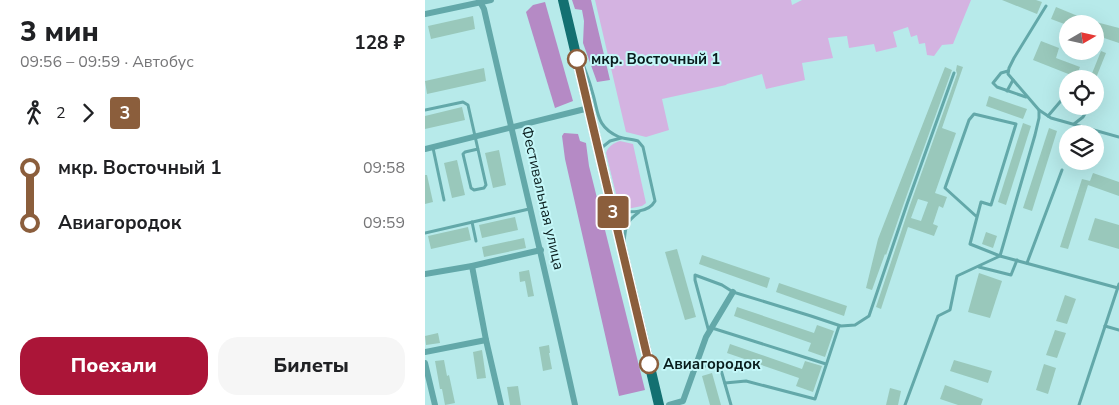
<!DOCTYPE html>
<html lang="ru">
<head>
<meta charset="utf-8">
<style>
  body { margin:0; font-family:"Nunito Sans",sans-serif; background:#f6f6f6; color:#202124; height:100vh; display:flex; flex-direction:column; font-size:19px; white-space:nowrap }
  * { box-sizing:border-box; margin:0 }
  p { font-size:16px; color:#757577 }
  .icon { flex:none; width:28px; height:28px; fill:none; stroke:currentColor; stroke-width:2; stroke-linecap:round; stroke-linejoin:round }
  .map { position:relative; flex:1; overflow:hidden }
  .drawer { display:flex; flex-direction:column; background:#fff; width:425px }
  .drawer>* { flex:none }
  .badge { padding:0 10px; border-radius:4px; font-size:18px; line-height:32px }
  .needle { width:32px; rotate:81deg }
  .buttons { position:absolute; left:634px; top:15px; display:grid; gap:10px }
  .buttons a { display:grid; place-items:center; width:45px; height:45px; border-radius:50%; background:#fff; box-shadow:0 5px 20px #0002; font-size:25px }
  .map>.badge { position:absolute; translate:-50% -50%; box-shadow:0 0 0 2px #fff }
  .legs { display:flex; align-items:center; gap:8px; height:55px; padding:0 20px; font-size:16px }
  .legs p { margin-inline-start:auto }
  .summary { display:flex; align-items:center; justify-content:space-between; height:85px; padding:0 20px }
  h1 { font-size:28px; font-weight:800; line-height:38px }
  .action { display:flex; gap:10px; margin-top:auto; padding:10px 20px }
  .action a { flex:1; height:58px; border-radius:20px; background:#ab1538; color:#fff; font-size:20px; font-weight:800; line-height:58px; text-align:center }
  .action a+a { background:#f6f6f6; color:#202124 }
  ul { padding:0 20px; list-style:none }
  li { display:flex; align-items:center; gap:18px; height:55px; font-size:19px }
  li i { display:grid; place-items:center; width:8px; height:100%; margin:0 6px; background:currentColor }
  li i::after { content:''; width:12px; height:12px; margin:-6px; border:4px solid; border-radius:50%; background:#fff }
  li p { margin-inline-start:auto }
  li:first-child i { background:linear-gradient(#0000 50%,currentColor 0) }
  li:last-child i { background:linear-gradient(currentColor 50%,#0000 0) }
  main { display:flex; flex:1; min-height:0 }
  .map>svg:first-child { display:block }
  .green { fill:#d4b3e1 }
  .forest { fill:#b58ac5 }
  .building { fill:#99c8bb; fill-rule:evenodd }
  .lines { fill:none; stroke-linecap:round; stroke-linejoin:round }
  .service { stroke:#63a8a9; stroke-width:3 }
  .minor { stroke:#63a8a9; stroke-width:6 }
  .primary { stroke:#137071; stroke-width:10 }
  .line-1-casing { stroke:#fff; stroke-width:11 }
  .line-1 { stroke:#8b5e3c; stroke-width:8 }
  .stop-1-dot { fill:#fff; stroke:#8b5e3c; stroke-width:2.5 }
  .labels { text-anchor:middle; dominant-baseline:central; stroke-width:4; stroke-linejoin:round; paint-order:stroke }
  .stop-label { font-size:15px; font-weight:bold; fill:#081c1c; stroke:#c4f7f8; text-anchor:start }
  .street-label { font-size:15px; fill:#081c1c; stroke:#c4f7f8 }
</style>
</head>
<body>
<main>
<section class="drawer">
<div class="summary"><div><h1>3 мин</h1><p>09:56 – 09:59 · Автобус</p></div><b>128 ₽</b></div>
<div class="legs"><svg class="icon" aria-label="walk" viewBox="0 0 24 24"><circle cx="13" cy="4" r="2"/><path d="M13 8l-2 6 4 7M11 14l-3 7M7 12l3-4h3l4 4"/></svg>2<svg class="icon" aria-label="forward" viewBox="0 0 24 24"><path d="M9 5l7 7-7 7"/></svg><b class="badge" style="background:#8b5e3c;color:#fff">3</b></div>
<ul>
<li><i style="color:#8b5e3c"></i><b>мкр. Восточный 1</b><p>09:58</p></li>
<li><i style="color:#8b5e3c"></i><b>Авиагородок</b><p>09:59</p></li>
</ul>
<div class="action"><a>Поехали</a><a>Билеты</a></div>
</section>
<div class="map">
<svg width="694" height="405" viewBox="0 0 694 405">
  <rect width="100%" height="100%" fill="#b7eaea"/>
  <!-- green -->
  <g class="green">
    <path d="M170,0h196l1,5 10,-5h169l-18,44 -11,1 -8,11 -7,-1 -2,-12 -6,1 -2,-9 -6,2 -3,-10 -15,5 4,15 -21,5 -2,-8 -25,4 -2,-12 -19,2 5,20 -31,5 3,17 -39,9 -4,-15 -35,10 -1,1 -64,14 7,31 -23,7 -20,-5z"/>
    <path d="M195,141l13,3 13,59 -4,3 -15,3 -9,-7 -12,-49c2,-7 8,-10 14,-12z"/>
  </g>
  <!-- forest -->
  <g class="forest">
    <path d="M147,0h19l19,80 -13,2 -14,-39 1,-22 -2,-11 -7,-1z"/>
    <path d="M120,2l28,99 -18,7 -29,-96 7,-7z"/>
    <path d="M139,133l14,1 2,7 6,2 3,23 56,224 -26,6 -54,-237 -3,-23z"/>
  </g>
  <!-- building -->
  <g class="building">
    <path d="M577,0h34l6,2 -5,12z"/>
    <path d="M631,7l29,12 -2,5h-16v1l-16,-6z"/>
    <path d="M48,16l2,13 -44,10 -3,-13z"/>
    <path d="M671,22l23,6v15l-24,-8z"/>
    <path d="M616,41l18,7 -3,10 24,9 -4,10 -43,-17z"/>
    <path d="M676,51l5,2 -10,25 -5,-2z"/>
    <path d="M532,65l6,2 -21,61 14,5 -21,60 12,4 -4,11 -4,-2 -6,18 5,2 -4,10 -26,-9 -27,82 -5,-2 34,-102 47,-131 -1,-4zM493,199l10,3 -7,19 -10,-3z"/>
    <path d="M520,67l7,3 -48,133 -18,52 -1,-1 -13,36 -6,-2 12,-49z"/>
    <path d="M59,68l2,13 -59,13 -2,-13z"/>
    <path d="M564,96l38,13 -4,10 -37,-13z"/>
    <path d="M37,107l3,13 -40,9v-13z"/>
    <path d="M598,123l8,3 -25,79 -8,-3z"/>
    <path d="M624,128l8,3 -25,80 -9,-3z"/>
    <path d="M74,150l7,35 -13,3 -8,-35z"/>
    <path d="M32,160l8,35 -13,3 -8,-35z"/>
    <path d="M668,173l26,9v14l-31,-11 -20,64 -8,-2 22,-68 8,2z"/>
    <path d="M0,175h2l6,27 -8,2z"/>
    <path d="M90,217l3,13 -36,8 -3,-13z"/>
    <path d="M670,218l24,7v24l-31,-9z"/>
    <path d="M43,227l3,13 -40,9 -3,-13z"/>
    <path d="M561,232l11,4 -4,12 -11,-4z"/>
    <path d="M99,238l2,10 -42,9 -2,-10z"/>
    <path d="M252,249l19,68 -11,3 -20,-68z"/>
    <path d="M277,255l68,23 -3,10 -68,-24z"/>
    <path d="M104,270l5,26 -6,1 -3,-16 -5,1 -1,-10z"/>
    <path d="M554,273l23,8 -12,37 -22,-6z"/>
    <path d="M354,283l68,23 -3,10 -68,-24z"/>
    <path d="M640,295l11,4 -9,25 -11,-3z"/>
    <path d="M312,307l77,26 3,-8 17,6 -9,26 -17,-6 3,-8 -77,-27z"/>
    <path d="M630,330l11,3 -9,25 -11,-3z"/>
    <path d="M13,333l2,10 -14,2 -1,-9z"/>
    <path d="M305,344l72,25 3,-8 17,5 -9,26 -17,-6 3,-8 -72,-25z"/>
    <path d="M124,345l1,8h-1l3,16 -9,2 -4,-24z"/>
    <path d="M57,350l4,28 -9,1 -4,-27z"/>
    <path d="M19,360l3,16 2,-1 6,28 -10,2 -3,-16h-2l-5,-28z"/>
    <path d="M529,360l38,11 -4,12 -38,-12z"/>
    <path d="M619,364l12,4 -8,26 -12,-4z"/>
    <path d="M287,373l9,32h-11l-8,-29z"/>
    <path d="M520,385l38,14 -2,6h-23l-18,-6z"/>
    <path d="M93,386l3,19h-11l-3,-18z"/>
    <path d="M465,388l11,3 -3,14h-12z"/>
  </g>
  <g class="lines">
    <!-- service -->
    <g class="service">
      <path d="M621,6l-32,52 -5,10 -1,6 31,36 12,8 68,19"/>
      <path d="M158,64c3,9 7,18 9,27 7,21 3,35 27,46 5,2 13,2 19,4l5,6 12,54c-7,13 -26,11 -39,10"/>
      <path d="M583,71l-7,2 -8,10 4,4 29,10"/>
      <path d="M582,91l6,-11"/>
      <path d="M0,110l38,-8 5,3 18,80 -2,3 -10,2 -3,-2 -8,-34 2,-2 13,-3"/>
      <path d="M623,116l17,-20h2"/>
      <path d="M649,124l9,-7 5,-8 -2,-3"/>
      <path d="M8,148l11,52"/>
      <path d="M175,149l10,-8 11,-3"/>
      <path d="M552,217l-32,-29 24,-68 5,-6 42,10 -25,81 -10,-3 -11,42 30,12 118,32"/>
      <path d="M47,222l4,19"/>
      <path d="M0,233l104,-24"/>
      <path d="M199,242c2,-17 1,-19 15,-30"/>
      <path d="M602,263l35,-93"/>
      <path d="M554,267l32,8 6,-15"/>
      <path d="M680,326l14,4"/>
      <path d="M287,328l114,36"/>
      <path d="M284,332l-14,-52v-5l27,10 11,7 78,24 30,10 14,-1 14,-9 38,-112 47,-131"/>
      <path d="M271,368l23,-5 12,42"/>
      <path d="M300,383l21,-2 69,18 24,-73"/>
      <path d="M480,405l33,-89 12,-6 7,-34 43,-20 35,-121 4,-17v-8"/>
      <path d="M654,405l40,-121"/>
    </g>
    <!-- minor -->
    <g class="minor">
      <path d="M54,0l5,9c30,132 62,264 91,396"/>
      <path d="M0,14l66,-14"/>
      <path d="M0,149l164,-41"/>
      <path d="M47,266l14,74 15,65"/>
      <path d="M0,274l47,-8 69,-16"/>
      <path d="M0,352l61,-12"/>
      <path d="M0,363l10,42"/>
      <path d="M244,405l14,-4 23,-64 27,-45"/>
    </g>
    <!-- primary -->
    <path class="primary" d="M138,0l96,405"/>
  </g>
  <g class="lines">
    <defs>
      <path id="line-1" d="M152,59l72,305"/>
    </defs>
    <!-- line-1 casing -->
    <use href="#line-1" class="line-1-casing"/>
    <!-- line-1 -->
    <use href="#line-1" class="line-1"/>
  </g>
  <!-- markers -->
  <g class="stop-1-dot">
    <circle cx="152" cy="59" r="9"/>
    <circle cx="224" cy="364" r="9"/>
  </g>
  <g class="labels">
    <!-- stop labels -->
    <g class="stop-label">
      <text x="166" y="59">мкр. Восточный 1</text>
      <text x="238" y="364">Авиагородок</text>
    </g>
    <!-- street labels -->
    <g class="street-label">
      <text transform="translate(118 198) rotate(77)">Фестивальная улица</text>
    </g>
  </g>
</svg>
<div class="buttons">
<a><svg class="needle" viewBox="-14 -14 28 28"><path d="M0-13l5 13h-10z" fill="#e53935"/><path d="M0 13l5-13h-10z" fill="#757577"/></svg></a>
<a><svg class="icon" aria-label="locate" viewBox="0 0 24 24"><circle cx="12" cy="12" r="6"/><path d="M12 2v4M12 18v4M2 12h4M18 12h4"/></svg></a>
<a><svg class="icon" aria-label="layers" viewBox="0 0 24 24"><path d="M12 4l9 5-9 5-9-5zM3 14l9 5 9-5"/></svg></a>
</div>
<b class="badge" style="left:188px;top:212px;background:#8b5e3c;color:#fff">3</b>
</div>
</main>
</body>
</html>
